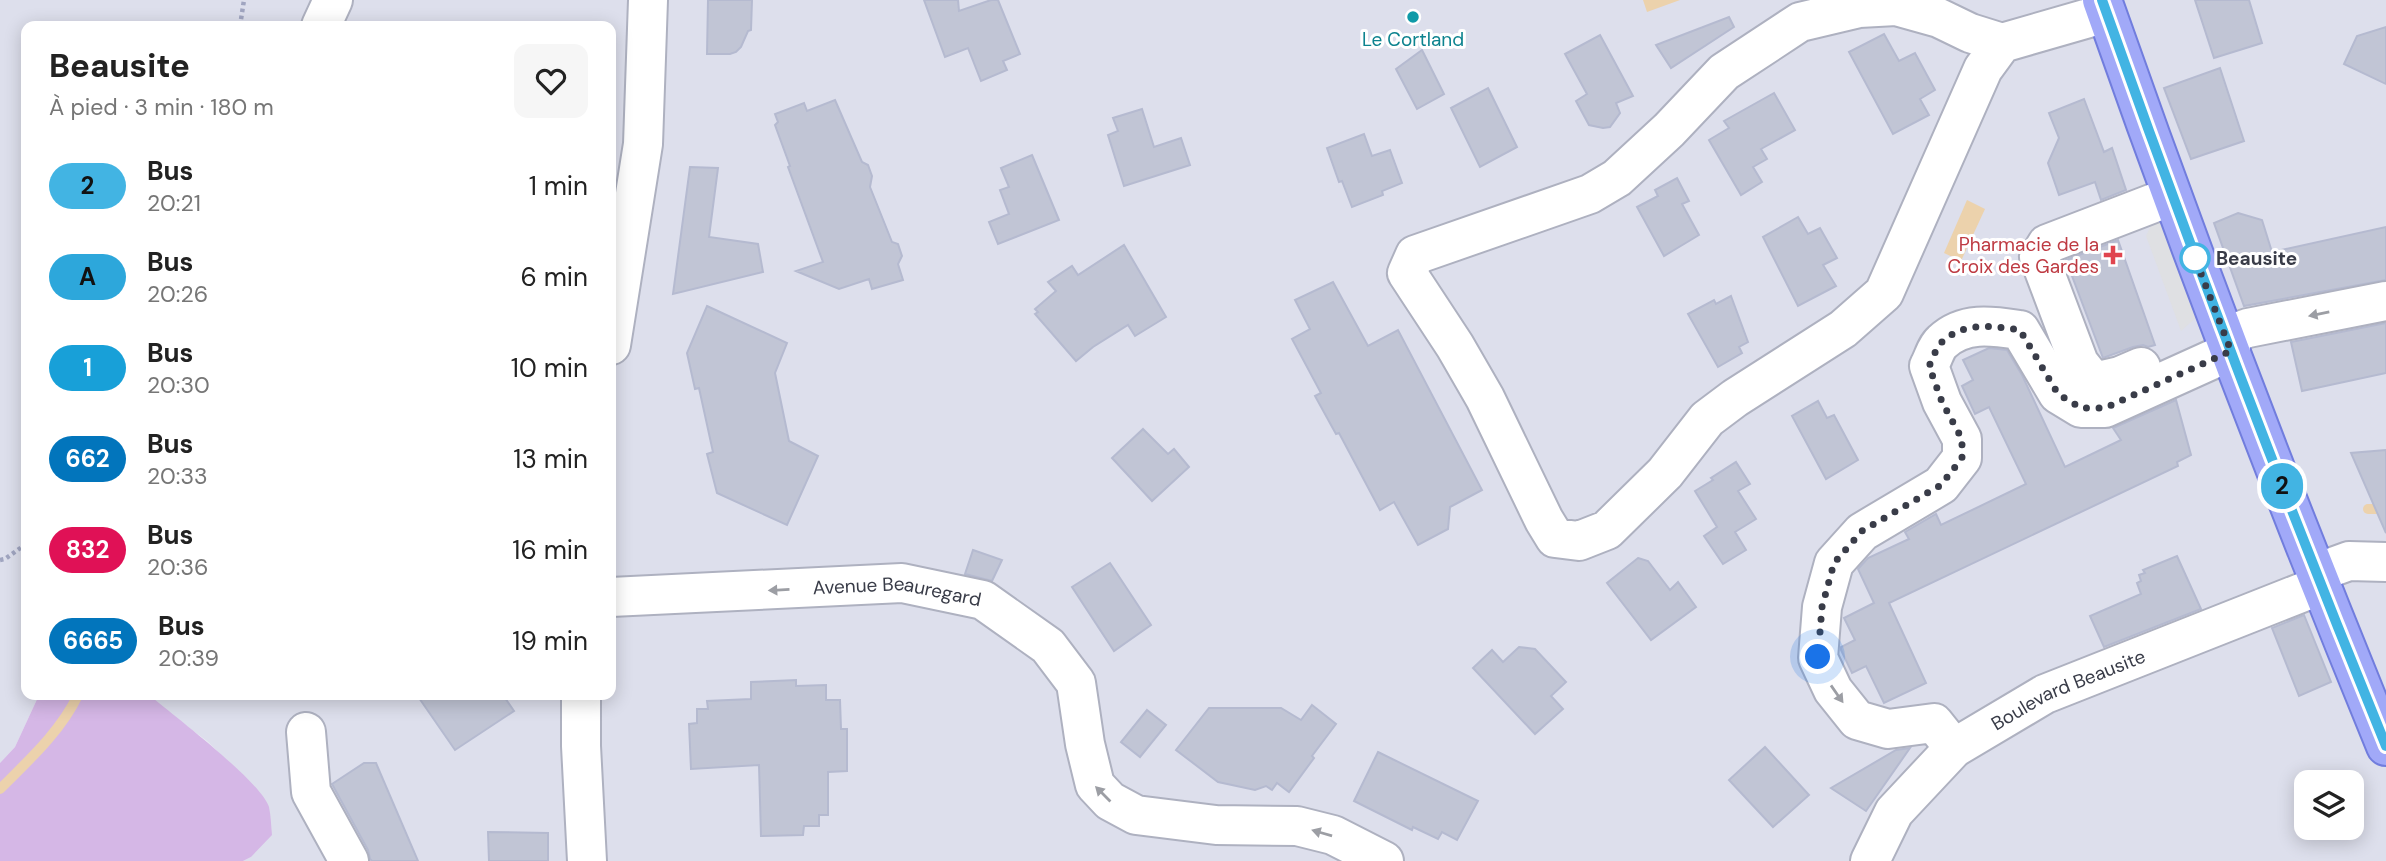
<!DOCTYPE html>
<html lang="fr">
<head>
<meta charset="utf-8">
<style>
  body { margin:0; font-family:"DM Sans",sans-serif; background:#f6f6f6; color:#222; height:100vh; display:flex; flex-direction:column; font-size:26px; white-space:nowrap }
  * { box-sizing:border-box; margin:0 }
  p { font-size:23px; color:#767676 }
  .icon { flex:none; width:38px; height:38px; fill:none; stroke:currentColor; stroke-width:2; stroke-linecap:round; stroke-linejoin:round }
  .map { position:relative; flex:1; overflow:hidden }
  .details { position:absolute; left:21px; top:21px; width:595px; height:679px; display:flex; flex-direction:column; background:#fff; border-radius:14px; box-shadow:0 4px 18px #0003 }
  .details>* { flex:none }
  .badge { padding:0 14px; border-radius:23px; font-size:24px; line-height:46px }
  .fabs { position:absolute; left:2294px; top:770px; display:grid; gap:14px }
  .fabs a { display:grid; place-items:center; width:70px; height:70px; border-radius:14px; background:#fff; box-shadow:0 4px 18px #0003; font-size:35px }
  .you { position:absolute; width:35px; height:35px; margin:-18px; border:5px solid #fff; border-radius:50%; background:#1a73e8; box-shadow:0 0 0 10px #1a73e833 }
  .map>.badge { position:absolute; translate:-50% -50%; box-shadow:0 0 0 4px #fff }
  .round { display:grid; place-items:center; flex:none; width:74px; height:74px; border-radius:14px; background:#f6f6f6 }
  .headline { display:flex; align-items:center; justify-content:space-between; height:119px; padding:0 28px }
  h1 { font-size:33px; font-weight:700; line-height:52px }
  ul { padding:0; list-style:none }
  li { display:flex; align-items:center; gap:21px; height:91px; padding:0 28px }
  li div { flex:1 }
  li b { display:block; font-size:26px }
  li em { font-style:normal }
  li .badge { min-width:77px; font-weight:700; text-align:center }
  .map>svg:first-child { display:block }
  .residential { fill:#dddfec; fill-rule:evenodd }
  .green { fill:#d5b7e6 }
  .parking { fill:#dfe0e3 }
  .water { fill:#ecd2ac }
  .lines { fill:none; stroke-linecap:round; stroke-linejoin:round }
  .stream { stroke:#ecd2ac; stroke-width:10 }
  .building { fill:#c1c5d5; stroke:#b5bad0; stroke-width:2 }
  .minor-casing { stroke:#aeb1c0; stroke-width:42 }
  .major-casing { stroke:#717ddd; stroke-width:42 }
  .path { stroke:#a0a5c0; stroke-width:4.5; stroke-dasharray:3.5 3.5; stroke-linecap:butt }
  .minor { stroke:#fff; stroke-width:38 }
  .major { stroke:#a1a9f8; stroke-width:38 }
  .oneway { fill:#9c9ea4 }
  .line-casing { stroke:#fff; stroke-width:16 }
  .line { stroke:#42b4e3; stroke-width:10 }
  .walk { stroke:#393c48; stroke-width:7; stroke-dasharray:0 12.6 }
  .culture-dot { fill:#0f9aa8; stroke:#fff; stroke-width:2.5 }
  .health-dot { fill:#e0444e; stroke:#fff; stroke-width:2.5 }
  .stop-dot { fill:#fff; stroke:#42b4e3; stroke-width:3.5 }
  .labels { text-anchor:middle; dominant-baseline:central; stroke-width:6; stroke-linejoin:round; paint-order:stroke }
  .culture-label { font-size:19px; fill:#0d838f; stroke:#fff }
  .health-label { font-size:19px; fill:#be3a42; stroke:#fff; text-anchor:end }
  .stop-label { font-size:19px; font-weight:bold; fill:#393c48; stroke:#fff; text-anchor:start }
  .street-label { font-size:19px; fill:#393c48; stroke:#fff }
</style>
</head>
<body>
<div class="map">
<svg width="2386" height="861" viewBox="0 0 2386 861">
  <rect width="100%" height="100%" fill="#ebecf4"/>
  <!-- residential -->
  <path class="residential" d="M0,0h2386v861h-2143l8,-4 17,-52 -16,-20 -45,-44 -62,-46h466v-669h-585v669h13l-24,52 -15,16zM2306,782h46v46h-46z"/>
  <!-- green -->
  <path class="green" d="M39,695h106l9,4c23,19 107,83 115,108 2,9 2,19 3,28l-21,22 -8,4h-243v-98l15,-16z"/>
  <!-- parking -->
  <path class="parking" d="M2158,210l40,106 -17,15 -35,-95z"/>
  <!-- water -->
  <g class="water">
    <path d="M1643,0h37l-33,12z"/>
    <path d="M1967,200l18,9 -24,52 -17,-8z"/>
  </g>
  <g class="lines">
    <!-- stream -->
    <g class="stream">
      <path d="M2368,509h18"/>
      <path d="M0,789c28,-28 61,-58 78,-94"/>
    </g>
  </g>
  <!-- building -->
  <g class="building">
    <path d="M708,0h44l-1,30 -3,1 -7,16 -5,5 -6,2h-23z"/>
    <path d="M924,0h34l1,11 32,-11h7l22,54 -17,7 4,9 -26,11 -13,-33 -23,9z"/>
    <path d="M2195,0h54l13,43 -48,15z"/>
    <path d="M1729,17l5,10 -63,41 -15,-23z"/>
    <path d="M2386,27v57l-42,-20 13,-28z"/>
    <path d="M1884,34l15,27 16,-8 20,37 -15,9 9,16 -36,19 -44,-82z"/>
    <path d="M1600,35l33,61 -17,7 4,10 -10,14 -7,1 -14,-3 -13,-24 11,-7 -22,-40z"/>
    <path d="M1422,50l22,44 -27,15 -21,-40z"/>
    <path d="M2220,68l24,73 -53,18 -27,-71z"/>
    <path d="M1488,88l29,59 -37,20 -29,-59z"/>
    <path d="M1774,93l21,37 -34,19 6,10 -14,8 9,15 -21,13 -32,-55 20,-12 -5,-7z"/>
    <path d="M2084,99l20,53 8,-4 14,42 -25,10 -6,-18 -36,13 -11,-32 11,-25 -10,-25z"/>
    <path d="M835,100l27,62 6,3 4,11 -2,11 22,55 6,2 4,12 -4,8 5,16 -31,9 -3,-10 -30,10 -43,-18 27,-9 -35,-95 2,-1 -15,-41 3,-3 -3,-8 29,-11 3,8z"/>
    <path d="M1142,109l12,38 27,-9 9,27 -66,21 -16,-51 10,-4 -5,-13z"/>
    <path d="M1364,134l8,22 18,-6 12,33 -20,8 1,4 -31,12 -10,-26 -3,1 -12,-34z"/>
    <path d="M1032,155l27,65 -61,24 -9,-22 20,-8 -9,-24 9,-3 -8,-19z"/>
    <path d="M690,167l28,1 -9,69 49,7 5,28 -90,22z"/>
    <path d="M1677,178l12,23 -7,3 17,31 -35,21 -27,-49 21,-11 -3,-6z"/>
    <path d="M2238,213l24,7 10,32 114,-25v53l-142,26 -30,-83z"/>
    <path d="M1798,217l10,17 12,-6 17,30 -14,7 13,21 -38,20 -35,-69z"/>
    <path d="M2118,240l37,105 -7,2 -5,-2 -10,2 -30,11 -37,-98z"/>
    <path d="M1124,245l42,72 -31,19 -7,-11 -35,22 -17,14 -41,-47 3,-2 -3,-3 21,-18 -8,-9 24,-16 6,9z"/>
    <path d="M1333,282l35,64 30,-16 84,160 -32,17 -2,22 -30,16 -24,-43 -14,8 -41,-77 -3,1 -21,-38 6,-3 -29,-54 18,-10 -15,-29z"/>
    <path d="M1731,296l17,46 -9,5 3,6 -24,14 -30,-53 26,-14 2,4z"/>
    <path d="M707,306l80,37 -12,30 14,68 29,15 -31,69 -70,-32 -10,-39 6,-2 -14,-64 -4,1 -8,-36z"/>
    <path d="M2386,323v50l-84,18 -11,-49z"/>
    <path d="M1989,348l18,2 15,25 43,92 56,-27 -8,-12 63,-28 15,55 -14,7 1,4 -289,137 37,80 -42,20 -18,-37 -14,7 -11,-23v-3l14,-7 -11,-22 30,-15 -16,-34 10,-11 41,-19 -4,-7 31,-18 5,11 85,-41 -37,-77 -14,7 -13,-28 11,-6 -10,-20z"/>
    <path d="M1818,401l9,17 7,-3 24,45 -32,19 -34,-63z"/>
    <path d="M1143,429l25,25 6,-5 15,18 -37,34 -40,-43z"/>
    <path d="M2386,450v83l-35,-80z"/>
    <path d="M1736,462l14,22 -12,7 18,28 -21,13 11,18 -23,14 -19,-28 13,-9 -22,-36 18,-11 -2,-2z"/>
    <path d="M973,550l29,10 -10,21 -27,-7z"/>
    <path d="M2177,556l24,53 -97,38 -14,-31 51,-22 -4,-11 4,-2 -2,-6 6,-2 -2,-3z"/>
    <path d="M1638,558l10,3 22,29 8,-8 18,25 -45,33 -44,-57z"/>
    <path d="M1110,563l41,62 -37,26 -42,-64z"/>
    <path d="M2304,615l27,67 -32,14 -27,-68z"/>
    <path d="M1519,647l16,2 31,33 -15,14 12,13 -28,25 -62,-66 19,-18 11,12z"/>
    <path d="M796,680v6l30,-1v15h14l1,29h6v42l-19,1v43h-9v11h-15l-1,9 -42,1 -2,-71 -68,4 -2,-45 8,-1v-14h11l-1,-8 44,-2v-17z"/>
    <path d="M417,695h86l11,16 -59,39z"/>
    <path d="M1312,705l24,19 -24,32 2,2 -25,34 -12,-9 -5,7 -6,-4 -11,4 -37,-8 -42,-32 33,-42h72l20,12z"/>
    <path d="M1147,710l19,15 -26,32 -19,-15z"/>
    <path d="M1765,747l44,48 -36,32 -44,-47z"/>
    <path d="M1910,748l-44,63 -35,-23 65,-38z"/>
    <path d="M1378,752l100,49 -21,39 -15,-8 -4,7 -25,-12 -1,3 -58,-29z"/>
    <path d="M364,763h12l42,98h-46l-2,-2 -2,-9 -36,-66z"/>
    <path d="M488,832l60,1v28h-59z"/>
  </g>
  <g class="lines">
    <defs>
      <g id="minor">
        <path d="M321,26l12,-26"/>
        <path d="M2002,43l-19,26 -99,224 -41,36 -108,69 -28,21 -42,54 -58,57 -28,11 -24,-3 -11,-18 -59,-122 -30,-52 -48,-73 8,-18 175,-61 27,-16 52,-48 55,-58 76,-50 59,-14 37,-2 43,12 31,15 32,10 104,-30"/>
        <path d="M2225,336l23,-8 138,-27"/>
        <path d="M611,345l32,-201 5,-144"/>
        <path d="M2141,367l-21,9 -26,6 -15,-19 -40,-106 8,-13 125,-48"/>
        <path d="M2316,573l33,-12 37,1"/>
        <path id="s1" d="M611,597l291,-14 81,17 65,46 28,37 9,61 10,41 15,16 26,14 80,10 81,1 36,9 51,26"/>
        <path d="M581,695v51l6,115"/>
        <path d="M306,732l5,60 38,69"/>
        <path d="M1954,748l-20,-25 -46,6 -31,-9 -24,-30 -15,-32 4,-51 12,-44 28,-31 79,-47 21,-27v-19l-20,-37 -13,-36c4,-7 7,-19 13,-24 22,-21 51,-16 78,-12l38,64 23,14h24l126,-57"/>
        <path id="s2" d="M1870,861l24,-49 60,-64 91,-54 276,-109"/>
      </g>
      <path id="major" d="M2102,0c88,251 183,500 284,746"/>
    </defs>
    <!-- minor casing -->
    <use href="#minor" class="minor-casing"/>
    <!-- major casing -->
    <use href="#major" class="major-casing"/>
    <!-- path -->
    <g class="path">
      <path d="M240,26l4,-26"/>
      <path d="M0,560l5,-1 21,-15"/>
    </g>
    <!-- minor -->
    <use href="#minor" class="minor"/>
    <!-- major -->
    <use href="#major" class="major"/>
  </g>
  <!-- one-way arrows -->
  <defs><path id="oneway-solid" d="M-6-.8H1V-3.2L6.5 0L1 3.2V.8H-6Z" transform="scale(1.75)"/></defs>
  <g class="oneway">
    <use href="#oneway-solid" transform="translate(2319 314) rotate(169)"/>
    <use href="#oneway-solid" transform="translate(779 590) rotate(177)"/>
    <use href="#oneway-solid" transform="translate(1837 694) rotate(55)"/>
    <use href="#oneway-solid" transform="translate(1103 794) rotate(-135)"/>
    <use href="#oneway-solid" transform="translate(1322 833) rotate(-164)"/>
  </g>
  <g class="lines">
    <defs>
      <path id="line" d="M2102,0c89,251 183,499 284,746"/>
    </defs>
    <!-- line casing -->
    <use href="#line" class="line-casing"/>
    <!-- line -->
    <use href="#line" class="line"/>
    <!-- walk -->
    <path class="walk" d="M1818,657l4,-50 12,-44 28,-32 79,-46 21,-27v-19l-20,-37 -13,-36c4,-7 7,-19 13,-24 22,-21 51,-16 78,-12l38,64 23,14h24l126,-57 -36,-93"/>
  </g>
  <!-- markers -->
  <circle class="culture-dot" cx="1413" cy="17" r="7"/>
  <path class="health-dot" d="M2109.5 244.5h7v7h7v7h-7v7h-7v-7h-7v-7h7z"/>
  <circle class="stop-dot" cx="2195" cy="258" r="14"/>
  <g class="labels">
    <!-- culture labels -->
    <g class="culture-label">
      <text x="1413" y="39">Le Cortland</text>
    </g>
    <!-- health labels -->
    <g class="health-label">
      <text x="2099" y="244">Pharmacie de la<tspan x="2099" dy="22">Croix des Gardes</tspan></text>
    </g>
    <!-- stop labels -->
    <g class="stop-label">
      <text x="2216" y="258">Beausite</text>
    </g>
    <!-- street labels -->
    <g class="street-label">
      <text stroke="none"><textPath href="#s1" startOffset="287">Avenue Beauregard</textPath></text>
      <text stroke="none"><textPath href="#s2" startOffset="271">Boulevard Beausite</textPath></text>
    </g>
  </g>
</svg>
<div class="fabs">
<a><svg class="icon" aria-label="layers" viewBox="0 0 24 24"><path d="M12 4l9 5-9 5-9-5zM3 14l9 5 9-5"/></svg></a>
</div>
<div class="you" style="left:1818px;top:657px"></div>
<b class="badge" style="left:2282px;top:486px;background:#42b4e3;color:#111">2</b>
<section class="details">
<div class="headline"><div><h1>Beausite</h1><p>À pied · 3 min · 180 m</p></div><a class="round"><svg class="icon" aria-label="heart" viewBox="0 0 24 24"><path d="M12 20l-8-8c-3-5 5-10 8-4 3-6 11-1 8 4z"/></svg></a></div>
<ul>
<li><span class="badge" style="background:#42b4e3;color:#111">2</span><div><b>Bus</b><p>20:21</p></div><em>1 min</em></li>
<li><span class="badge" style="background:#2da7db;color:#111">A</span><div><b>Bus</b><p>20:26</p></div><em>6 min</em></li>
<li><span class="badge" style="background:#18a0d8;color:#fff">1</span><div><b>Bus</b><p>20:30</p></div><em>10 min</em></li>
<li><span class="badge" style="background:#0275bc;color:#fff">662</span><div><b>Bus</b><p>20:33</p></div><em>13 min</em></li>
<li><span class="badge" style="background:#e01156;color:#fff">832</span><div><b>Bus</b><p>20:36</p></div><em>16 min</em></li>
<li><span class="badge" style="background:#0275bc;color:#fff">6665</span><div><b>Bus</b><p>20:39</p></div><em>19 min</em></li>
</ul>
</section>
</div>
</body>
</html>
